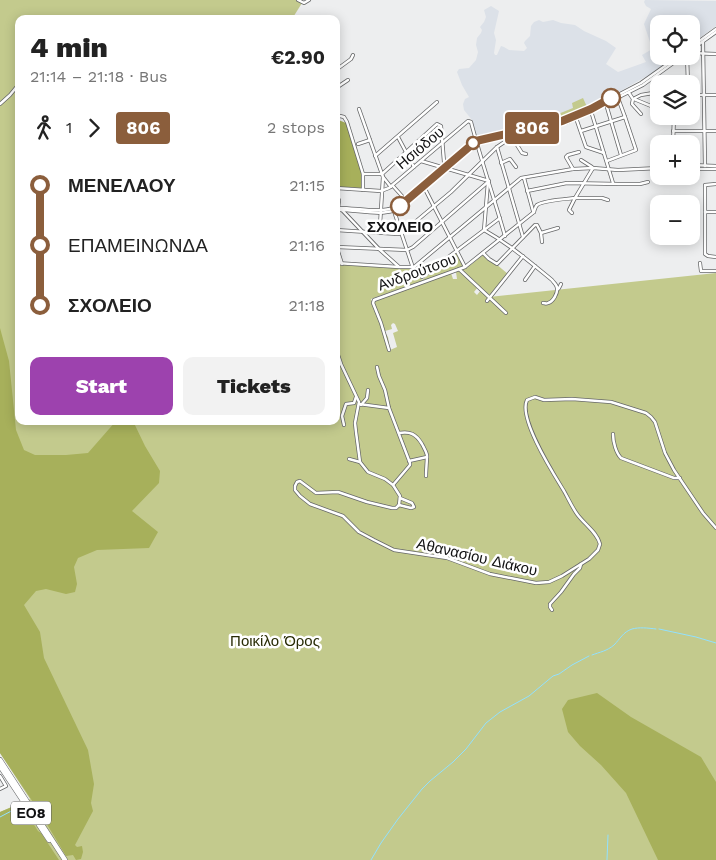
<!DOCTYPE html>
<html lang="en">
<head>
<meta charset="utf-8">
<style>
  body { margin:0; font-family:"Work Sans",sans-serif; background:#f2f2f2; color:#222; height:100vh; display:flex; flex-direction:column; font-size:19px; white-space:nowrap }
  * { box-sizing:border-box; margin:0 }
  p { font-size:16px; color:#767676 }
  .icon { flex:none; width:28px; height:28px; fill:none; stroke:currentColor; stroke-width:2; stroke-linecap:round; stroke-linejoin:round }
  .map { position:relative; flex:1; overflow:hidden }
  .sheet { position:absolute; left:15px; top:15px; width:325px; height:410px; display:flex; flex-direction:column; background:#fff; border-radius:10px; box-shadow:0 2px 12px #0003 }
  .sheet>* { flex:none }
  .badge { padding:0 10px; border-radius:4px; font-size:18px; line-height:32px }
  .fabs { position:absolute; left:650px; top:15px; display:grid; gap:10px }
  .fabs a { display:grid; place-items:center; width:50px; height:50px; border-radius:10px; background:#fff; box-shadow:0 2px 12px #0003; font-size:25px }
  .map>.badge { position:absolute; translate:-50% -50%; box-shadow:0 0 0 2px #fff }
  .legs { display:flex; align-items:center; gap:8px; height:55px; padding:0 15px; font-size:16px }
  .legs p { margin-inline-start:auto }
  .summary { display:flex; align-items:center; justify-content:space-between; height:85px; padding:0 15px }
  h1 { font-size:28px; font-weight:800; line-height:38px }
  .action { display:flex; gap:10px; margin-top:auto; padding:10px 15px }
  .action a { flex:1; height:58px; border-radius:10px; background:#9d42ae; color:#fff; font-size:20px; font-weight:800; line-height:58px; text-align:center }
  .action a+a { background:#f2f2f2; color:#222 }
  ul { padding:0 15px; list-style:none }
  li { display:flex; align-items:center; gap:18px; height:60px; font-size:19px }
  li i { display:grid; place-items:center; width:8px; height:100%; margin:0 6px; background:currentColor }
  li i::after { content:''; width:12px; height:12px; margin:-6px; border:4px solid; border-radius:50%; background:#fff }
  li p { margin-inline-start:auto }
  li:first-child i { background:linear-gradient(#0000 50%,currentColor 0) }
  li:last-child i { background:linear-gradient(currentColor 50%,#0000 0) }
  .map>svg:first-child { display:block }
  .built { fill:#dce1e8 }
  .green { fill:#c3ca8d }
  .forest { fill:#a7b05b }
  .lines { fill:none; stroke-linecap:round; stroke-linejoin:round }
  .stream { stroke:#92e1ff; stroke-width:1 }
  .minor-casing { stroke:#666768; stroke-width:4 }
  .highway-casing { stroke:#666768; stroke-width:5.5 }
  .minor { stroke:#fff; stroke-width:2.5 }
  .highway { stroke:#fff; stroke-width:4.5 }
  .line-1-casing { stroke:#fff; stroke-width:11 }
  .line-1 { stroke:#8b5e3c; stroke-width:8 }
  .stop-1-dot { fill:#fff; stroke:#8b5e3c; stroke-width:2.5 }
  .labels { text-anchor:middle; dominant-baseline:central; stroke-width:5; stroke-linejoin:round; paint-order:stroke }
  .shield { fill:#fff; stroke:#585859; stroke-width:1 }
  .shield-label { font-size:14px; font-weight:bold; fill:#111112 }
  .street-label { font-size:15px; fill:#111112; stroke:#fff }
  .stop-label { font-size:15px; font-weight:bold; fill:#111112; stroke:#fff }
  .park-label { font-size:15px; fill:#292c06; stroke:#fff }
</style>
</head>
<body>
<div class="map">
<svg width="716" height="860" viewBox="0 0 716 860">
  <rect width="100%" height="100%" fill="#edeeef"/>
  <!-- built -->
  <g class="built">
    <path d="M645,0l71,1v25l-25,18v-20h-32v17l-9,1 -6,-18 7,-15 -5,-3 -2,-4z"/>
    <path d="M491,6l8,5 -5,22 2,7 -2,13 1,2h2l4,-9 3,1 5,3 15,1 3,-3 -3,-5 1,-2 5,-5 1,-10 3,-4 5,-2 4,2 10,-2 8,3 14,2 9,6 22,10 10,7 -10,16 12,8 28,-10 -4,-7 17,-10v11h14l-19,16 -44,25 -50,22 -83,18 -5,-17 -8,-10 -1,-6 2,-5 4,-2 -7,-12 -5,-13 2,-3 10,-1 7,-8 2,-8 -2,-7 1,-7 4,-5 1,-3 -2,-3 4,-5 2,-5 -2,-7z"/>
  </g>
  <!-- green -->
  <g class="green">
    <path d="M0,0h296l6,3 -10,16h-273v402h317v-157l79,5 3,7h1l3,4 35,-27 7,14 -93,32 11,29 6,9 2,13 7,-3 -4,-14 5,-2 -3,-7 -2,-1 -2,2 1,4 -7,2 -11,-28v-2l77,-28 2,6h4l-1,-7 3,-1 19,16 -4,5 3,3 4,-5 8,7 227,-24v587h-716v-48l30,-13 -30,-46z"/>
    <path d="M583,98l5,11 -27,12 -3,-7 15,-6 -1,-5z"/>
    <path d="M484,254l24,20 -17,21 -5,-2 -25,-23 7,-3z"/>
  </g>
  <!-- forest -->
  <g class="forest">
    <path d="M336,119l10,4 3,6 4,17 9,28v14l-26,-1z"/>
    <path d="M0,328l9,33 7,69 8,20 11,5h31l22,-2 28,-32h17l12,25 15,25 -1,12 -27,28 26,21 -9,16 -52,2 -19,8 -4,9 3,17 -2,8 -9,2 -20,-5 -10,2 -12,14 16,27 4,26 44,92 6,34 -3,19 2,8 -18,34 2,2 5,-1 1,6 -2,7 -5,1 -3,-5 -7,1 -27,-45 -39,-58z"/>
    <path d="M597,693l34,24 70,40 15,25v78h-58l-32,-67 -25,-28 -21,-19 -12,-14 -6,-23 6,-9z"/>
    <path d="M19,804l3,3 -4,3 4,5 4,-3 12,19 3,2 18,27h-59v-48z"/>
  </g>
  <g class="lines">
    <!-- stream -->
    <g class="stream">
      <path d="M659,629l37,8 20,6"/>
      <path d="M592,655c8,-3 15,-4 22,-10 6,-6 9,-13 18,-16 7,-2 16,-1 24,0"/>
      <path d="M0,817l17,-9"/>
      <path d="M371,860l10,-17 17,-24 24,-30 8,-8 23,-19 13,-13 20,-26 14,-11 29,-16 24,-20 6,-2 13,-9 17,-9"/>
      <path d="M607,860l1,-25"/>
    </g>
    <defs>
      <g id="minor">
        <path d="M298,0l6,3 5,-3"/>
        <path d="M703,42l2,124"/>
        <path d="M691,47l25,-18"/>
        <path d="M691,50l25,-18"/>
        <path d="M691,53l25,1"/>
        <path d="M687,56l1,28"/>
        <path d="M336,70l15,-11 2,-4"/>
        <path d="M336,88l12,-8"/>
        <path d="M629,93l4,6 -1,5 9,10"/>
        <path d="M691,95h25"/>
        <path d="M635,98l6,-3 12,-2 2,-2 1,7"/>
        <path d="M634,99l17,7"/>
        <path d="M0,104l10,-9 9,-11"/>
        <path d="M606,104l15,51"/>
        <path d="M359,109l24,68 8,10"/>
        <path d="M591,111l22,72"/>
        <path d="M336,115l8,2 3,5 16,52v16"/>
        <path d="M576,118l10,29 18,6"/>
        <path d="M581,131l44,-14"/>
        <path d="M673,131h43"/>
        <path d="M398,137l16,30"/>
        <path d="M512,137l10,16 4,1"/>
        <path d="M358,144l12,-4"/>
        <path d="M673,144l1,-28"/>
        <path d="M497,147l26,90"/>
        <path d="M375,156l62,-54"/>
        <path d="M581,160l11,7"/>
        <path d="M421,161l68,20"/>
        <path d="M607,161l29,-11 -11,-33 -7,-19"/>
        <path d="M501,163l9,-4 6,8"/>
        <path d="M691,165l25,1"/>
        <path d="M573,169l-7,-12 2,-2 11,-3"/>
        <path d="M691,169h25"/>
        <path d="M363,174h19l55,-50 4,2 3,36 1,2h3"/>
        <path d="M524,178l9,33"/>
        <path d="M488,182l-4,48c25,14 46,32 68,50 2,3 5,5 5,8 1,5 -4,14 -9,15 -2,1 -3,0 -5,0"/>
        <path d="M716,184l-11,1v69l3,2 8,1"/>
        <path d="M393,186l9,10"/>
        <path d="M336,188l45,3 8,-3 79,-67 3,1c10,38 23,76 34,114"/>
        <path d="M425,189l40,78"/>
        <path d="M527,191l40,-8 51,1h22l8,-2"/>
        <path d="M336,200h3l-3,28"/>
        <path d="M336,208c21,-1 47,8 66,-4l72,-62 93,-23 24,-10 50,-26 38,-27"/>
        <path d="M336,210c24,-1 51,10 70,-6l71,-61 91,-21 23,-11 52,-26 40,-29"/>
        <path d="M342,210l37,39 19,17"/>
        <path d="M394,211l19,57"/>
        <path d="M534,212c1,-3 1,-5 3,-7 7,-5 30,-6 38,-7l18,-30"/>
        <path d="M705,212h11"/>
        <path d="M572,213l-3,-3 6,-12h27l6,2"/>
        <path d="M380,225l3,-48"/>
        <path d="M336,230l62,4 4,-1 49,-41 46,-45 18,-12"/>
        <path d="M541,233l17,-5"/>
        <path d="M336,245l6,19"/>
        <path d="M337,247l70,3 6,-3 76,-66"/>
        <path d="M483,253l6,6 8,5 38,-39h2l4,8 1,9"/>
        <path d="M336,263l63,4h15l107,-89 52,-9 20,-1 25,2 41,-2"/>
        <path d="M700,263l1,8h15"/>
        <path d="M459,269l47,44"/>
        <path d="M422,277l78,-59"/>
        <path d="M525,280l10,-14"/>
        <path d="M558,289l1,-1 2,-4"/>
        <path d="M487,301l36,-45"/>
        <path d="M336,337l1,-3 1,-29"/>
        <path d="M336,342l1,10 4,12 18,38 -4,21 1,9 4,30 8,10 17,7 8,6 7,11 -1,9"/>
        <path d="M389,350l-8,-27 -8,-20 1,-3 91,-33 69,-55"/>
        <path d="M377,367l2,9 6,14 4,18"/>
        <path d="M359,404l30,4 21,55v2l-17,20"/>
        <path d="M361,405l6,-7 1,-8"/>
        <path d="M344,425l-2,-9 4,-12 8,-1 2,-6"/>
        <path d="M399,433c11,-2 17,1 23,11 2,4 4,7 5,11 0,7 -1,14 -1,21"/>
        <path d="M613,434c0,8 3,19 8,24l53,20h6"/>
        <path d="M349,459l11,3"/>
        <path d="M409,461l18,-4"/>
        <path d="M399,505l-3,3h-4l-25,-6 -29,-10 -22,1 -16,-12 -3,1 -2,4v4l5,6 10,8 33,12 16,16 15,8 20,10 53,8 43,16 46,9 13,-1 13,-6 27,-17 9,-9 2,-6c-3,-12 -16,-20 -23,-30 -5,-7 -9,-16 -13,-23 -11,-18 -46,-73 -37,-91l8,-3 9,3 28,-1 39,3 35,11 5,4 4,5 10,31 9,17 29,43 13,15"/>
        <path d="M399,505l12,3 3,-1 -2,-4 -12,-5"/>
        <path d="M552,610l-2,-3v-3l11,-12 13,-18 6,-6 1,-4"/>
        <path d="M0,776l6,10 -6,3"/>
      </g>
      <g id="highway">
        <path d="M0,760l65,100"/>
        <path d="M0,766l49,74"/>
      </g>
    </defs>
    <!-- minor casing -->
    <use href="#minor" class="minor-casing"/>
    <!-- highway casing -->
    <use href="#highway" class="highway-casing"/>
    <!-- minor -->
    <use href="#minor" class="minor"/>
    <!-- highway -->
    <use href="#highway" class="highway"/>
  </g>
  <g class="lines">
    <defs>
      <path id="line-1" d="M400,206l76,-65 86,-20 29,-12 20,-11"/>
    </defs>
    <!-- line-1 casing -->
    <use href="#line-1" class="line-1-casing"/>
    <!-- line-1 -->
    <use href="#line-1" class="line-1"/>
  </g>
  <!-- markers -->
  <g class="stop-1-dot">
    <circle cx="611" cy="98" r="9"/>
    <circle cx="473" cy="143" r="6"/>
    <circle cx="400" cy="206" r="9"/>
  </g>
  <g class="labels">
    <!-- shield labels -->
    <rect class="shield" x="11" y="801.5" width="40" height="23" rx="4"/>
    <g class="shield-label">
      <text x="31" y="813">ΕΟ8</text>
    </g>
    <!-- street labels -->
    <g class="street-label">
      <text transform="translate(420 148) rotate(-40)">Ησιόδου</text>
      <text transform="translate(417 272) rotate(-20)">Ανδρούτσου</text>
      <text transform="translate(477 557) rotate(13)">Αθανασίου Διάκου</text>
    </g>
    <!-- stop labels -->
    <g class="stop-label">
      <text x="400" y="227">ΣΧΟΛΕΙΟ</text>
    </g>
    <!-- park labels -->
    <g class="park-label">
      <text x="275" y="641">Ποικίλο Όρος</text>
    </g>
  </g>
</svg>
<div class="fabs">
<a><svg class="icon" aria-label="locate" viewBox="0 0 24 24"><circle cx="12" cy="12" r="6"/><path d="M12 2v4M12 18v4M2 12h4M18 12h4"/></svg></a>
<a><svg class="icon" aria-label="layers" viewBox="0 0 24 24"><path d="M12 4l9 5-9 5-9-5zM3 14l9 5 9-5"/></svg></a>
<a>+</a>
<a>−</a>
</div>
<b class="badge" style="left:532px;top:128px;background:#8b5e3c;color:#fff">806</b>
<section class="sheet">
<div class="summary"><div><h1>4 min</h1><p>21:14 – 21:18 · Bus</p></div><b>€2.90</b></div>
<div class="legs"><svg class="icon" aria-label="walk" viewBox="0 0 24 24"><circle cx="13" cy="4" r="2"/><path d="M13 8l-2 6 4 7M11 14l-3 7M7 12l3-4h3l4 4"/></svg>1<svg class="icon" aria-label="forward" viewBox="0 0 24 24"><path d="M9 5l7 7-7 7"/></svg><b class="badge" style="background:#8b5e3c;color:#fff">806</b><p>2 stops</p></div>
<ul>
<li><i style="color:#8b5e3c"></i><b>ΜΕΝΕΛΑΟΥ</b><p>21:15</p></li>
<li><i style="color:#8b5e3c"></i><span>ΕΠΑΜΕΙΝΩΝΔΑ</span><p>21:16</p></li>
<li><i style="color:#8b5e3c"></i><b>ΣΧΟΛΕΙΟ</b><p>21:18</p></li>
</ul>
<div class="action"><a>Start</a><a>Tickets</a></div>
</section>
</div>
</body>
</html>
